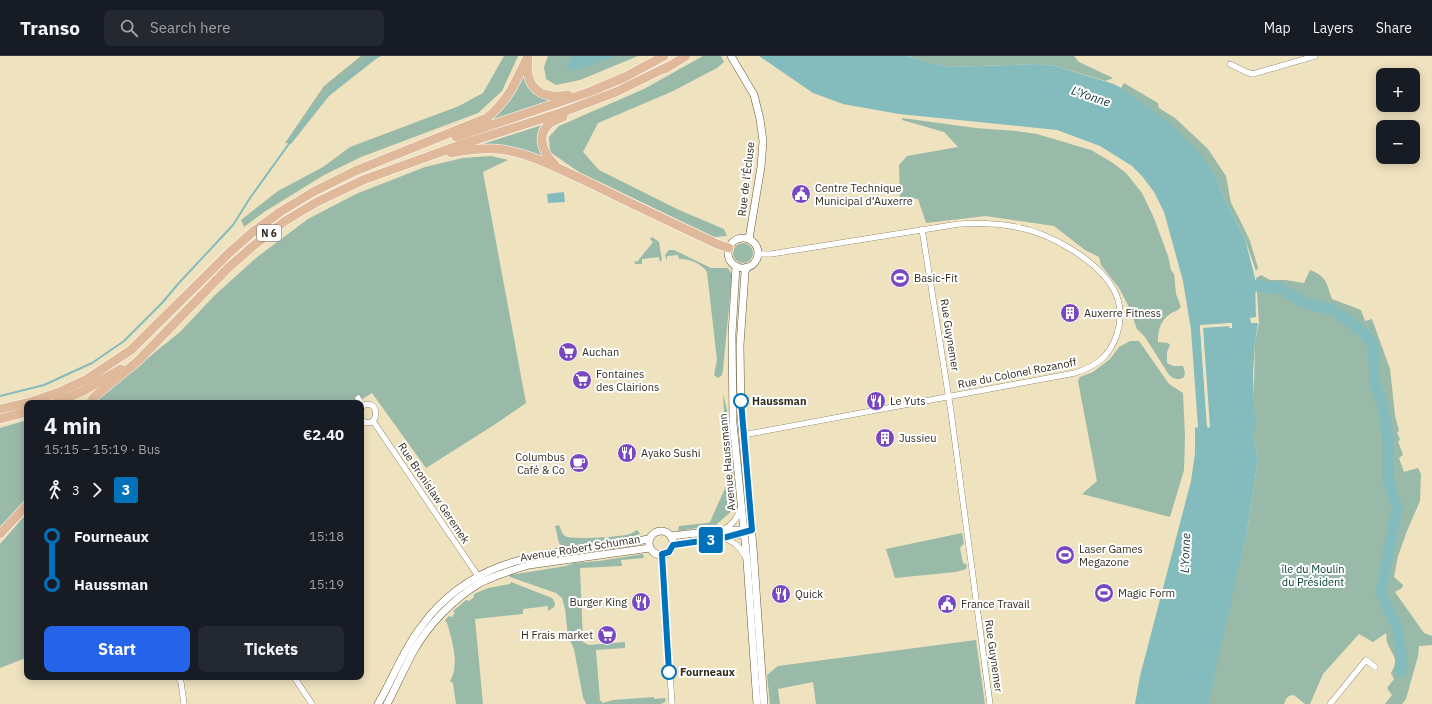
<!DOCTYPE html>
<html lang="en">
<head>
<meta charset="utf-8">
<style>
  body { margin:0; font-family:"IBM Plex Sans",sans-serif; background:#242831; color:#f1f3f6; height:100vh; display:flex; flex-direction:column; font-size:15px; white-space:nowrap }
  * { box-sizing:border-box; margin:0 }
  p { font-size:13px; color:#9ea1a6 }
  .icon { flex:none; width:22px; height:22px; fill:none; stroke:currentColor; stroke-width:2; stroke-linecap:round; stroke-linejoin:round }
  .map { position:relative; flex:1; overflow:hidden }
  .drawer { position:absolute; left:24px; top:344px; width:340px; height:280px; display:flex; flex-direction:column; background:#171b24; border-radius:8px; box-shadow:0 2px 10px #0003 }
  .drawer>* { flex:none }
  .badge { padding:0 8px; border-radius:3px; font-size:14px; line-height:26px }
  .buttons { position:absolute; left:1376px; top:12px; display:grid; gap:8px }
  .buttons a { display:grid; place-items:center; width:44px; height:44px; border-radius:8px; background:#171b24; box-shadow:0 2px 10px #0003; font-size:20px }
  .map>.badge { position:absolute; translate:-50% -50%; box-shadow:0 0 0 2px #fff }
  .legs { display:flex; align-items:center; gap:6px; height:44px; padding:0 20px; font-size:13px }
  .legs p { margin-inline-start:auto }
  .summary { display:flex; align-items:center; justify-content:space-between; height:68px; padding:0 20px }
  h1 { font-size:22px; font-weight:700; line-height:30px }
  .button { display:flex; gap:8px; margin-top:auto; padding:8px 20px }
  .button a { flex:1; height:46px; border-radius:8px; background:#2563eb; color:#fff; font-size:16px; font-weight:700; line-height:46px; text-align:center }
  .button a+a { background:#242831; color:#f1f3f6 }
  ul { padding:0 20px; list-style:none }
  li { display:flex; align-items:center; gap:14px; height:48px; font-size:15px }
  li i { display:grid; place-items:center; width:6px; height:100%; margin:0 5px; background:currentColor }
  li i::after { content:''; width:10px; height:10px; margin:-5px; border:3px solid; border-radius:50%; background:#171b24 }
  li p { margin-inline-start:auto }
  li:first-child i { background:linear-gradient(#0000 50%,currentColor 0) }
  li:last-child i { background:linear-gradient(currentColor 50%,#0000 0) }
  header { display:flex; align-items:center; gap:24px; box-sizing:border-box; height:56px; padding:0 20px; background:#171b24; border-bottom:1px solid #363941 }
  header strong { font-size:19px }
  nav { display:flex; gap:22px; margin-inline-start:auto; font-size:14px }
  .search { width:280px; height:36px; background:#242831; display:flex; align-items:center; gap:10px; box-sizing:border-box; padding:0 14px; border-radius:8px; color:#9ea1a6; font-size:15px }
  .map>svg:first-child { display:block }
  .green { fill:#99b9a9 }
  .water { fill:#84bcbe; fill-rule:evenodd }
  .pier { fill:#efe2bf }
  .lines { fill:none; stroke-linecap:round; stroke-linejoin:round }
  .stream { stroke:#84bcbe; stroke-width:2 }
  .river { stroke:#84bcbe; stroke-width:11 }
  .minor-casing { stroke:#665b3c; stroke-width:6 }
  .tertiary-casing { stroke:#665b3c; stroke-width:8 }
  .primary-casing { stroke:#fff; stroke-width:10 }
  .minor { stroke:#fff; stroke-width:5.5 }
  .tertiary { stroke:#fff; stroke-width:7 }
  .primary { stroke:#e0b99a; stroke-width:9 }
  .line-1-casing { stroke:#fff; stroke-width:9 }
  .line-1 { stroke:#0072bc; stroke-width:6 }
  .stop-1-dot { fill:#fff; stroke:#0072bc; stroke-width:2 }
  .labels { text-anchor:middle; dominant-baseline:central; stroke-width:4; stroke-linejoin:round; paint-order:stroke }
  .shield { fill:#fff; stroke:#6f6b62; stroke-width:1 }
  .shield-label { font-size:10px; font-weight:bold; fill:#312c1e }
  .street-label { font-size:11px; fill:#312c1e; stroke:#fff }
  .poi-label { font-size:11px; fill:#312c1e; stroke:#fff; text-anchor:start }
  .stop-label { font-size:11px; font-weight:bold; fill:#312c1e; stroke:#fff; text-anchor:start }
  .park-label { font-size:11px; fill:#04432e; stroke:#fff }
  .water-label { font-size:12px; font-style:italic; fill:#143133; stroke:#fff }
</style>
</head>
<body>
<header>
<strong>Transo</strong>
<div class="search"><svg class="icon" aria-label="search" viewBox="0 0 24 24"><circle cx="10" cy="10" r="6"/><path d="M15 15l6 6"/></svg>Search here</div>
<nav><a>Map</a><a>Layers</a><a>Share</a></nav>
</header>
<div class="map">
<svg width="1432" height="648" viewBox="0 0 1432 648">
  <rect width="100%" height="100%" fill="#efe2bf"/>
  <!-- green -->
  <g class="green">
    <path d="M361,0h20l-5,3 -47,37 -38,48 -6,-1 39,-57z"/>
    <path d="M504,0h14l-16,35 -24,22 -117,44 -37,18 -60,37 -20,15 -3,-7 37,-29 45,-24 27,-20 109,-41 24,-13z"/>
    <path d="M548,0h90l-58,24 -24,5 -10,-6 -2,-12z"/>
    <path d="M703,0h18l3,6 -7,6 -46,24 -73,31 -15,29 16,18 80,40 45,19 3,7 -13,1 -135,-65 -29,-20 -1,-15 10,-11 85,-37z"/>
    <path d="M908,0h166l5,6 34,16 -7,3 -51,-15 -18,-2 -88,3 -27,-6z"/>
    <path d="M525,14l18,27 7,5 -60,20 17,-18z"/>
    <path d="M1124,27l34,20 1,5 16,10 33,31 18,27 5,27 9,17 10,21 8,27 -2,3 -11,-32 -16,-31 -13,-31 -95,-89z"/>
    <path d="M902,62l74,10 40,3 21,3 54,16 22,13 13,10 16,20 12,25 14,38 3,14 3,4 2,20 5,13c-4,5 -7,4 -11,7 -9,6 -12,16 -12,26v2l10,1 2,2 -3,7v11l6,3h10l2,7 -1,4c-6,4 -10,2 -15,-2l-24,-38 -8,-8 -8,-22 -10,-19 -18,-23 -2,-8 -14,-7 -31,-24 -68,-10 -60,7 -8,-24 -18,-2 -1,-32 8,-9 51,-9 -14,-15 -42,-12z"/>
    <path d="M542,69l3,34 -71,-12z"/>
    <path d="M491,100l17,4 -25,12 43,231 -32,22 -68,43 -54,-75 -16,10h-260l7,-9 77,-62 35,-37 41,-37 52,-39 48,-25 69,-27 38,-9z"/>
    <path d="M652,181l7,5 3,18 -2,2 -1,-5 -17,2v5h-7l-1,-3 3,1 16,-20 -3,-3z"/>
    <circle cx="743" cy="197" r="10"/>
    <path d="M669,194h5l37,18h17l4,7 -9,95 -1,5 -4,3 -4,-3 3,-15 -10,-88c-4,-8 -19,-14 -28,-13l-1,-4 -11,1v5l-2,-6z"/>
    <path d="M1310,214c17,7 16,12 22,29l29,11 4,11 7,-2 18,50 5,46v1l4,15 -2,1 3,8 -2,1 5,14 -4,3 5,14 14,-4 3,6 -1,27 -13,30 -9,25 -4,21 9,8 -1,3 -7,4 29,41 8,3v9l-13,1 -1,10 -12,43 -4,5h-17l7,-9 -5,-7 7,-9 -3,-6c9,-15 1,-17 -4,-31 -1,-3 0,-6 -1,-9l-13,9 -14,-8 -36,40 -13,30h-5l-11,-9c-6,0 -8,3 -10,9h-79l42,-173 11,-71 -5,-24 2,-94 4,-19 -3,-45 5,-3 9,5h15l19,3z"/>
    <path d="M1130,285h9l30,43 14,9 2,44 -1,33 -14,47 -88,-23 15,-13 -19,-100 2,-4 13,-5 17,-13 9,-12z"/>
    <path d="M723,338l6,24 7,84 -1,6 -19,17 -38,6 1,-5 28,-3 3,-1 20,-45 -2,-30 -3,-17z"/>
    <path d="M27,364v81l-27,28v-101z"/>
    <path d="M27,457v146h-4l-23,9v-124z"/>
    <path d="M559,469c2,4 3,9 6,11 6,4 52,1 60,-1 5,0 8,-3 12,-5l3,3 -5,5 -71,10 -5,-5 -4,-17z"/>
    <path d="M962,477l2,10 -4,5 3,15 4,2 -1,4 -10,3 -61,6 -9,-29z"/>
    <path d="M643,498l1,4 -23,2 1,6 -42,2 3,74 6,3 36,-3v6l-29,2 4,50 3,3 10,-3 41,-3v2l12,-1 -1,4 -4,2h-75l-3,-7 -9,-48 -6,-13 -3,-27 -3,-11 -6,-5 -46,-16v-2l56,-9 8,-3 25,-2z"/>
    <path d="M511,526l41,16 3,5 -1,4 -6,4v-5l-25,3v5l-48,5 8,85h-27l-3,-21 -3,-2c10,-16 2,-41 -3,-58l-2,-3 4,-4 3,1 3,-4 -2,-2 13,-11 3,1 5,-4v-3l14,-6 22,-4z"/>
    <path d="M976,584l9,64h-169l-3,-22 -35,7 2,15h-10l-3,-29 11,-9z"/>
  </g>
  <!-- water -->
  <g class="water">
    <path d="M574,0h38v2l-39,13 -4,-1 -2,-3v-3z"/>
    <path d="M759,0h148l16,5 26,6 88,-3 18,2 59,18 9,5 49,36 30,31 14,21 13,31 16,31 10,39 1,39 -6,1 1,5h7l-3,19 -2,32 2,53 -2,9 5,24 -11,71 -39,173h-73l5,-28 51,-195 4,-28v-25l3,-1 -7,-97 -8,-49 -19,-69 -10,-20 -12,-16 -10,-10 -32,-20 -43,-16 -158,-16 -56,-10 -30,-11zM1232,267v5h-2l-1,-2 -26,1 4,100 -7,-101z"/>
    <path d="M564,136l1,10 -17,1 -1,-9z"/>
  </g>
  <!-- pier -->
  <path class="pier" d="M1232,267v4l-2,1 -1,-2 -26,2 7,99 -2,1 -1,-2 -7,-101z"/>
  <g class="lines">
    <!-- stream -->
    <path class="stream" d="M0,340l44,-11 48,-22 32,-22 38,-38 16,-19 55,-59 17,-27 61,-85 18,-20 46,-37"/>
    <!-- river -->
    <path class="river" d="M1241,226l15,4 23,2 26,15 28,7 27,19 13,15 2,40 7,19 6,34v43l9,27 -16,86 16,34 4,23v21"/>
    <defs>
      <g id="minor">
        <path d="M1230,8l16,8 7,2 62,-18"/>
        <path d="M922,173l29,183 39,292"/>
        <path d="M358,342l3,5"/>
        <path d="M361,351c20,-13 19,26 0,13"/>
        <path d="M373,365l105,155"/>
        <path d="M743,379l332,-62c22,-7 35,-17 42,-39 5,-14 4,-31 -3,-44 -17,-31 -65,-57 -98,-63 -19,-4 -37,-4 -57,-3l-188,30h-13"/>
        <path d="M723,474c10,-6 14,-11 18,-22"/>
        <path d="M723,482c12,4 17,9 23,20"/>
        <path d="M662,498l10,150"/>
        <path d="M178,621l3,5 3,22"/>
        <path d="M294,621l18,27"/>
        <path d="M1330,648l36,-44 9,7"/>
      </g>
      <g id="tertiary">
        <path d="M731,0l23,39 6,24 3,22 -2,26 -12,72"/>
        <circle cx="743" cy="197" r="15"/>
        <path d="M736,210l-4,68 1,89 14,138 10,143"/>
        <path d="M747,211l-2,5 -5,73 1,70 12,132 11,157"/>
        <circle cx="661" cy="487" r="12"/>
        <path d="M671,480l52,-6h25"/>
        <path d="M673,489l50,-7 21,-5"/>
        <path d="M378,648c15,-25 25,-54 43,-77 58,-80 141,-72 228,-88"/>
        <path d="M387,648c9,-17 17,-35 26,-52 15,-27 40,-53 67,-69 16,-8 32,-13 49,-18l121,-17"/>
      </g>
      <g id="primary">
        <path d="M528,3c-4,29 13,41 40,36"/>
        <path d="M665,13l21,-13"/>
        <path d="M456,81l136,-46 33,-14 39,-21"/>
        <path d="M451,97c15,-3 31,-5 46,-4 33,3 69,23 99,37 40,20 81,39 121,58l12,4"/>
        <path d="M555,109c-11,-11 -20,-28 -6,-41 4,-3 10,-5 14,-7"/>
        <path d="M28,347l31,-11 28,-13 44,-29 99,-98 24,-21 26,-19 33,-20 42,-21 132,-53c23,-20 28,-35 41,-62"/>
        <path d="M55,347l28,-12 38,-22"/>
        <path d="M90,347l4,-6 44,-36 90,-93 24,-21 33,-26 32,-19 46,-22 97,-35 103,-33 53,-20 53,-26"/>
        <path d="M0,353l27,-6"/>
        <path d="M0,363l27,-7"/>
        <path d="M0,478l27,-29"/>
      </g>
    </defs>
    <!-- minor casing -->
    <use href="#minor" class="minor-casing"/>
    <!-- tertiary casing -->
    <use href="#tertiary" class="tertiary-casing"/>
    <!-- primary casing -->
    <use href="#primary" class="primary-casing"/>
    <!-- minor -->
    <use href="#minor" class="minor"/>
    <!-- tertiary -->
    <use href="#tertiary" class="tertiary"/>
    <!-- primary -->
    <use href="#primary" class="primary"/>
  </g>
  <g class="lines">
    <defs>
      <path id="line-1" d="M669,616l-7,-118 7,-2 4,-7 50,-7 29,-8 -11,-129"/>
    </defs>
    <!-- line-1 casing -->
    <use href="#line-1" class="line-1-casing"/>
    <!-- line-1 -->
    <use href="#line-1" class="line-1"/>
  </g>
  <!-- icons -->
  <defs>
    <symbol id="civic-disc" viewBox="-11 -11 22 22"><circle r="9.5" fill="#7948c0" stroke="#fff"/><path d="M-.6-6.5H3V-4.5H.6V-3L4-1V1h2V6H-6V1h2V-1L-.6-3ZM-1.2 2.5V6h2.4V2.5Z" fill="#fff"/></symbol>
    <symbol id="stadium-disc" viewBox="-11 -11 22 22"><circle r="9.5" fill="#7948c0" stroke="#fff"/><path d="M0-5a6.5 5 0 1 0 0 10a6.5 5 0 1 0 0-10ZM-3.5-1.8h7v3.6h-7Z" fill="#fff"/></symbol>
    <symbol id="building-disc" viewBox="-11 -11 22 22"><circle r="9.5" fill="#7948c0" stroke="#fff"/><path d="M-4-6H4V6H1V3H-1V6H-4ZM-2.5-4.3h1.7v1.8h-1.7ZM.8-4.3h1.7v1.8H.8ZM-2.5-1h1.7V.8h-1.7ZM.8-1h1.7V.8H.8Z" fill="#fff"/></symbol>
    <symbol id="supermarket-disc" viewBox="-11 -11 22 22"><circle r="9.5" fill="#7948c0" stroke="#fff"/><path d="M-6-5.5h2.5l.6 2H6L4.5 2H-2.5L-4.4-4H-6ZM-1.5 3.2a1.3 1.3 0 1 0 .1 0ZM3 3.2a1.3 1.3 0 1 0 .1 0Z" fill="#fff"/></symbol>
    <symbol id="restaurant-disc" viewBox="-11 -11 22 22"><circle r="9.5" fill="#7948c0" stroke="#fff"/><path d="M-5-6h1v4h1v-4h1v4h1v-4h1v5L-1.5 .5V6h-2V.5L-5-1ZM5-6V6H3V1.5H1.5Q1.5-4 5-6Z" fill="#fff"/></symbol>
    <symbol id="cafe-disc" viewBox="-11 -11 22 22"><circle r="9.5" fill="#7948c0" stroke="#fff"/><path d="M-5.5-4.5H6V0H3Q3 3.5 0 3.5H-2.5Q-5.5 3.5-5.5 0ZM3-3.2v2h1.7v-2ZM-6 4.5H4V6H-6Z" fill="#fff"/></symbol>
  </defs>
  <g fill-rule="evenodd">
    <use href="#civic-disc" x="790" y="127" width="22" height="22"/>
    <use href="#stadium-disc" x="889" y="211" width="22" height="22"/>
    <use href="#building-disc" x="1059" y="246" width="22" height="22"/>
    <use href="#supermarket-disc" x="557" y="285" width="22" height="22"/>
    <use href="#supermarket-disc" x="571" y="313" width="22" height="22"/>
    <use href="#restaurant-disc" x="865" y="334" width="22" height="22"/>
    <use href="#building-disc" x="874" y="371" width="22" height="22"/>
    <use href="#restaurant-disc" x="616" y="386" width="22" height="22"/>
    <use href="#cafe-disc" x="568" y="396" width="22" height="22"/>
    <use href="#stadium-disc" x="1054" y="488" width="22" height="22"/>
    <use href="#stadium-disc" x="1093" y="526" width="22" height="22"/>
    <use href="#restaurant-disc" x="770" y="527" width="22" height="22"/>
    <use href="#restaurant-disc" x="630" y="535" width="22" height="22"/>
    <use href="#civic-disc" x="936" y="537" width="22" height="22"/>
    <use href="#supermarket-disc" x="596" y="568" width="22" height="22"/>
  </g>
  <!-- markers -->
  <g class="stop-1-dot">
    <circle cx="741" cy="345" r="7"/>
    <circle cx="669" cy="616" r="7"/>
  </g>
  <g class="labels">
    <!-- shield labels -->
    <rect class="shield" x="257" y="169" width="24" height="16" rx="3"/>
    <g class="shield-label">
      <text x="269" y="177">N 6</text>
    </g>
    <!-- street labels -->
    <g class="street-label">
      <text transform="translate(746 123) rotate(-83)">Rue de l'Écluse</text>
      <text transform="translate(950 279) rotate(81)">Rue Guynemer</text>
      <text transform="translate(1017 317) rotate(-11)">Rue du Colonel Rozanoff</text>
      <text transform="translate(727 406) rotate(-95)">Avenue Haussmann</text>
      <text transform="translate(434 437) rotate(56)">Rue Bronislaw Geremek</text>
      <text transform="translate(580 492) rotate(-9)">Avenue Robert Schuman</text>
      <text transform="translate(994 600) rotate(82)">Rue Guynemer</text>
    </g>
    <!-- poi labels -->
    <g class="poi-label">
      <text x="815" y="132">Centre Technique<tspan x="815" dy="13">Municipal d’Auxerre</tspan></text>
      <text x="914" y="222">Basic-Fit</text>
      <text x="1084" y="257">Auxerre Fitness</text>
      <text x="582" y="296">Auchan</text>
      <text x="596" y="318">Fontaines<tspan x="596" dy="13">des Clairions</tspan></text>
      <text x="890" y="345">Le Yuts</text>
      <text x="899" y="382">Jussieu</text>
      <text x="641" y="397">Ayako Sushi</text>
      <text x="565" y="401" text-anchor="end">Columbus<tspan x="565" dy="13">Café &amp; Co</tspan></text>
      <text x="1079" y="493">Laser Games<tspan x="1079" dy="13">Megazone</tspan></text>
      <text x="1118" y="537">Magic Form</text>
      <text x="795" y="538">Quick</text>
      <text x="627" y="546" text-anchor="end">Burger King</text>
      <text x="961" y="548">France Travail</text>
      <text x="593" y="579" text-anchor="end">H Frais market</text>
    </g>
    <!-- stop labels -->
    <g class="stop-label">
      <text x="752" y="345">Haussman</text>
      <text x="680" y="616">Fourneaux</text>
    </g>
    <!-- park labels -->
    <g class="park-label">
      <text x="1313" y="513">île du Moulin<tspan x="1313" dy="13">du Président</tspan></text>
    </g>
    <!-- water labels -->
    <g class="water-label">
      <text transform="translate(1091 40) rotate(19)">L'Yonne</text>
      <text transform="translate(1185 497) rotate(-88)">L'Yonne</text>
    </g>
  </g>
</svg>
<div class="buttons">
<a>+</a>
<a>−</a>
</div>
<b class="badge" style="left:711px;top:484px;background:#0072bc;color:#fff">3</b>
<section class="drawer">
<div class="summary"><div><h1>4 min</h1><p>15:15 – 15:19 · Bus</p></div><b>€2.40</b></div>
<div class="legs"><svg class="icon" aria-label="walk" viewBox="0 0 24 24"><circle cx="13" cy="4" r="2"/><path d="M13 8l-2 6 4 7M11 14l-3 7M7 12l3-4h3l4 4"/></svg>3<svg class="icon" aria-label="forward" viewBox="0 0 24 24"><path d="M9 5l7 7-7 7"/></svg><b class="badge" style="background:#0072bc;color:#fff">3</b></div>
<ul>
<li><i style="color:#0072bc"></i><b>Fourneaux</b><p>15:18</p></li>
<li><i style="color:#0072bc"></i><b>Haussman</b><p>15:19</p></li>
</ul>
<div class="button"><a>Start</a><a>Tickets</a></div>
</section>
</div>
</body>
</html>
